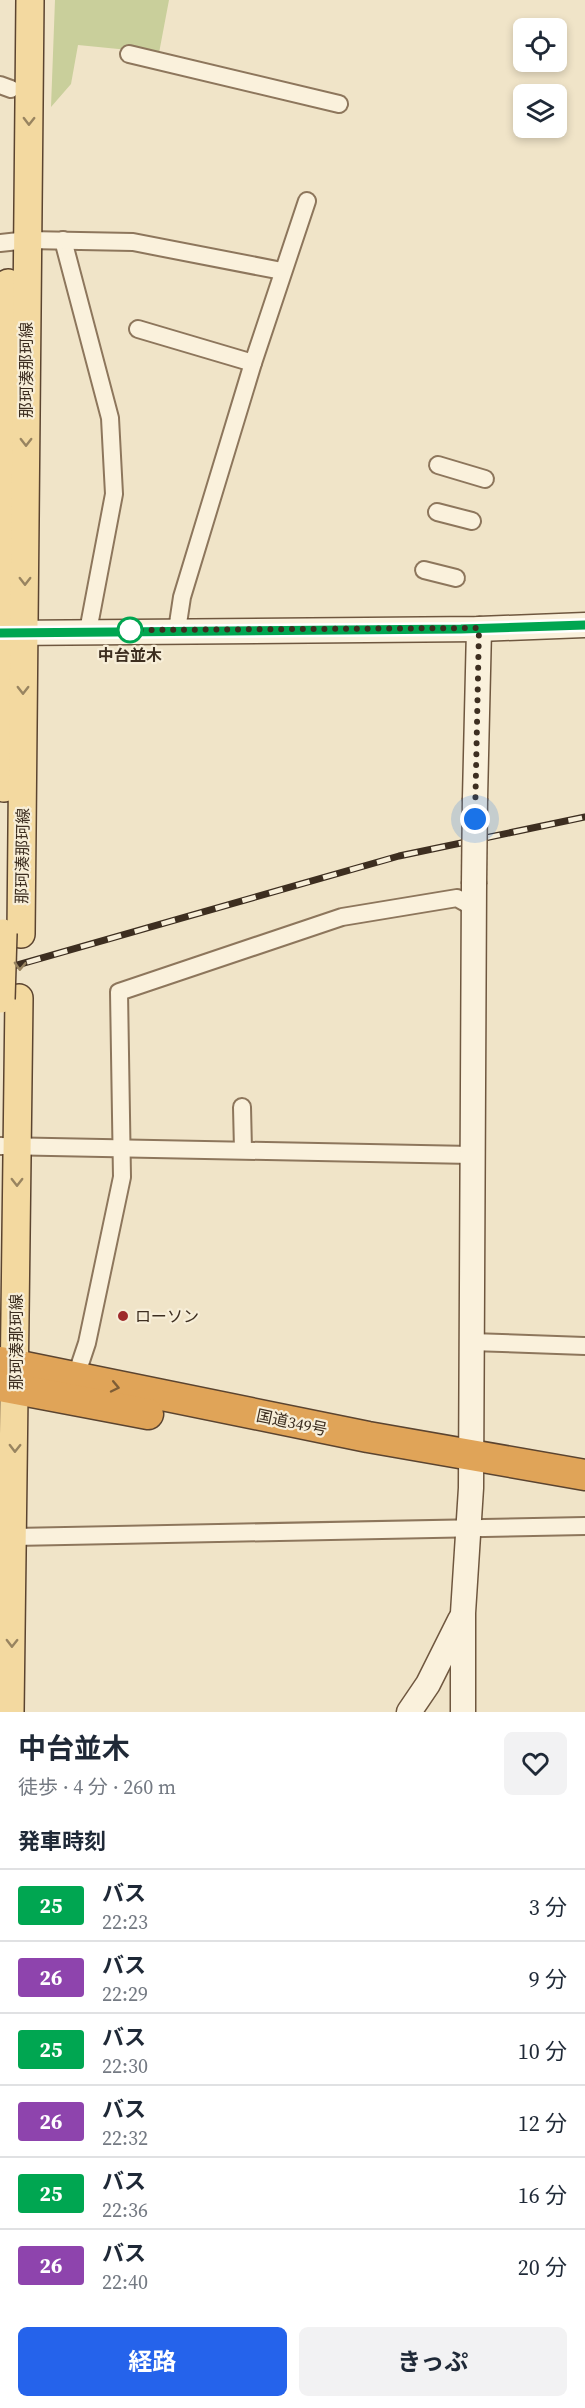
<!DOCTYPE html>
<html lang="ja">
<head>
<meta charset="utf-8">
<style>
  body { margin:0; font-family:"Source Serif 4","Noto Sans JP",serif; background:#f2f2f3; color:#1f2937; height:100vh; display:flex; flex-direction:column; font-size:22px; white-space:nowrap }
  * { box-sizing:border-box; margin:0 }
  p { font-size:20px; color:#747a83 }
  .icon { flex:none; width:33px; height:33px; fill:none; stroke:currentColor; stroke-width:2; stroke-linecap:round; stroke-linejoin:round }
  .map { position:relative; height:1712px; overflow:hidden }
  .panel { display:flex; flex-direction:column; background:#fff; flex:1 }
  .panel>* { flex:none }
  .badge { padding:0 12px; border-radius:4px; font-size:21px; line-height:39px }
  .buttons { position:absolute; left:513px; top:18px; display:grid; gap:12px }
  .buttons a { display:grid; place-items:center; width:54px; height:54px; border-radius:9px; background:#fff; box-shadow:0 3px 9px #0003; font-size:30px }
  .you { position:absolute; width:30px; height:30px; margin:-15px; border:4px solid #fff; border-radius:50%; background:#1a73e8; box-shadow:0 0 0 9px #1a73e833 }
  .map>.badge { position:absolute; translate:-50% -50%; box-shadow:0 0 0 3px #fff }
  h2 { padding:0 18px; font-size:22px; line-height:54px }
  .round { display:grid; place-items:center; flex:none; width:63px; height:63px; border-radius:9px; background:#f2f2f3 }
  .head { display:flex; align-items:center; justify-content:space-between; height:102px; padding:0 18px }
  h1 { font-size:28px; font-weight:700; line-height:45px }
  .button { display:flex; gap:12px; margin-top:auto; padding:12px 18px }
  .button a { flex:1; height:69px; border-radius:9px; background:#2563eb; color:#fff; font-size:24px; font-weight:700; line-height:69px; text-align:center }
  .button a+a { background:#f2f2f3; color:#1f2937 }
  ul { padding:0; list-style:none }
  li { display:flex; align-items:center; gap:18px; height:72px; padding:0 18px; border-top:2px solid #e0e1e3 }
  li div { flex:1 }
  li b { display:block; font-size:22px }
  li em { font-style:normal }
  li .badge { min-width:66px; font-weight:700; text-align:center }
  .map>svg:first-child { display:block }
  .green { fill:#c9cf9b }
  .lines { fill:none; stroke-linecap:round; stroke-linejoin:round }
  .street-casing { stroke:#8d765c; stroke-width:20 }
  .secondary-casing { stroke:#6f573f; stroke-width:27 }
  .primary-casing { stroke:#5b4430; stroke-width:30 }
  .highway-casing { stroke:#5b4430; stroke-width:33 }
  .street { stroke:#faf1dc; stroke-width:16 }
  .secondary { stroke:#faf1dc; stroke-width:24 }
  .primary { stroke:#f3d9a0; stroke-width:27 }
  .highway { stroke:#e0a458; stroke-width:30 }
  .rail-casing { stroke:#3d2e20; stroke-width:7 }
  .rail { stroke:#f7eed8; stroke-width:4.5; stroke-dasharray:14; stroke-linecap:butt }
  .secondary-bridge-casing { stroke:#6f573f; stroke-width:27; stroke-linecap:butt }
  .primary-bridge-casing { stroke:#5b4430; stroke-width:30; stroke-linecap:butt }
  .secondary-bridge { stroke:#faf1dc; stroke-width:24 }
  .primary-bridge { stroke:#f3d9a0; stroke-width:27 }
  .oneway { stroke:#988460 }
  .oneway2 { stroke:#7e5d36 }
  .line-casing { stroke:#fff; stroke-width:14 }
  .line { stroke:#00a651; stroke-width:9 }
  .walk { stroke:#3d2e20; stroke-width:6; stroke-dasharray:0 10.8 }
  .stop-dot { fill:#fff; stroke:#00a651; stroke-width:3 }
  .poi-dot { fill:#9e2a2b; stroke:#f7eed8; stroke-width:2 }
  .labels { text-anchor:middle; dominant-baseline:central; stroke-width:4.5; stroke-linejoin:round; paint-order:stroke }
  .street-label { font-size:16px; fill:#3d2e20; stroke:#f7eed8 }
  .stop-label { font-size:16px; font-weight:bold; fill:#3d2e20; stroke:#f7eed8 }
  .poi-label { font-size:16px; fill:#3d2e20; stroke:#f7eed8; text-anchor:start }
</style>
</head>
<body>
<div class="map">
<svg width="585" height="1712" viewBox="0 0 585 1712">
  <rect width="100%" height="100%" fill="#f0e4c8"/>
  <!-- green -->
  <path class="green" d="M55,0h114l-10,53 -81,-8 -7,39 -20,23z"/>
  <g class="lines">
    <defs>
      <g id="street">
        <path d="M129,54l210,50"/>
        <path d="M0,85l11,4"/>
        <path d="M63,240l47,178 4,76 -26,137"/>
        <path d="M0,243l28,-3 105,2 149,29"/>
        <path d="M138,329l115,34"/>
        <path d="M438,465l47,14"/>
        <path d="M437,512l35,9"/>
        <path d="M424,570l32,8"/>
        <path d="M177,630l5,-33 71,-234 54,-162"/>
        <path d="M242,1107l1,43"/>
        <path d="M0,1146l472,9"/>
        <path d="M471,1342l114,4"/>
        <path d="M75,1379l12,-36 35,-166 -3,-185 223,-75 115,-19 16,9"/>
        <path d="M14,1537l571,-11"/>
      </g>
      <g id="secondary">
        <path d="M6,633l473,-4 106,-4"/>
        <path d="M475,798l4,-169"/>
        <path d="M409,1712l19,-28 32,-64"/>
        <path d="M463,1712v-99l8,-125 3,-604"/>
      </g>
      <g id="primary">
        <path d="M4,788l4,-505"/>
        <path d="M21,934l9,-934"/>
        <path d="M10,1712l9,-714"/>
      </g>
      <g id="highway">
        <path d="M0,1362l368,75 217,38"/>
        <path d="M0,1386l148,28"/>
      </g>
    </defs>
    <!-- street casing -->
    <use href="#street" class="street-casing"/>
    <!-- secondary casing -->
    <use href="#secondary" class="secondary-casing"/>
    <!-- primary casing -->
    <use href="#primary" class="primary-casing"/>
    <!-- highway casing -->
    <use href="#highway" class="highway-casing"/>
    <!-- street -->
    <use href="#street" class="street"/>
    <!-- secondary -->
    <use href="#secondary" class="secondary"/>
    <!-- primary -->
    <use href="#primary" class="primary"/>
    <!-- highway -->
    <use href="#highway" class="highway"/>
    <defs>
      <path id="rail" d="M0,970l399,-114 186,-39"/>
    </defs>
    <!-- rail casing -->
    <use href="#rail" class="rail-casing"/>
    <!-- rail -->
    <use href="#rail" class="rail"/>
    <defs>
      <path id="secondary-bridge" d="M474,884l1,-86"/>
      <path id="primary-bridge" d="M1,999l2,-66"/>
    </defs>
    <!-- secondary-bridge casing -->
    <use href="#secondary-bridge" class="secondary-bridge-casing"/>
    <!-- primary-bridge casing -->
    <use href="#primary-bridge" class="primary-bridge-casing"/>
    <!-- secondary-bridge -->
    <use href="#secondary-bridge" class="secondary-bridge"/>
    <!-- primary-bridge -->
    <use href="#primary-bridge" class="primary-bridge"/>
  </g>
  <!-- one-way arrows -->
  <defs><path id="oneway-chevron" d="M-2-3.5L2.5 0L-2 3.5" fill="none" stroke-width="1.6" stroke-linecap="round" stroke-linejoin="round" transform="scale(1.5)"/></defs>
  <g class="oneway">
    <use href="#oneway-chevron" transform="translate(29 121) rotate(91)"/>
    <use href="#oneway-chevron" transform="translate(26 442) rotate(90)"/>
    <use href="#oneway-chevron" transform="translate(25 581) rotate(90)"/>
    <use href="#oneway-chevron" transform="translate(23 690) rotate(90)"/>
    <use href="#oneway-chevron" transform="translate(20 966) rotate(92)"/>
    <use href="#oneway-chevron" transform="translate(17 1182) rotate(90)"/>
    <use href="#oneway-chevron" transform="translate(15 1448) rotate(91)"/>
    <use href="#oneway-chevron" transform="translate(12 1643) rotate(91)"/>
  </g>
  <use class="oneway2" href="#oneway-chevron" transform="translate(115 1387) rotate(12)"/>
  <g class="lines">
    <defs>
      <path id="line" d="M0,633l461,-4 124,-4"/>
    </defs>
    <!-- line casing -->
    <use href="#line" class="line-casing"/>
    <!-- line -->
    <use href="#line" class="line"/>
    <!-- walk -->
    <path class="walk" d="M130,630l349,-2 -4,191"/>
  </g>
  <!-- markers -->
  <circle class="stop-dot" cx="130" cy="630" r="12"/>
  <circle class="poi-dot" cx="123" cy="1316" r="6"/>
  <g class="labels">
    <!-- street labels -->
    <g class="street-label">
      <text transform="translate(26 370) rotate(-90)">那珂湊那珂線</text>
      <text transform="translate(22 856) rotate(-89)">那珂湊那珂線</text>
      <text transform="translate(16 1342) rotate(-90)">那珂湊那珂線</text>
      <text transform="translate(292 1422) rotate(12)">国道349号</text>
    </g>
    <!-- stop labels -->
    <g class="stop-label">
      <text x="130" y="655">中台並木</text>
    </g>
    <!-- poi labels -->
    <g class="poi-label">
      <text x="135" y="1316">ローソン</text>
    </g>
  </g>
</svg>
<div class="buttons">
<a><svg class="icon" aria-label="locate" viewBox="0 0 24 24"><circle cx="12" cy="12" r="6"/><path d="M12 2v4M12 18v4M2 12h4M18 12h4"/></svg></a>
<a><svg class="icon" aria-label="layers" viewBox="0 0 24 24"><path d="M12 4l9 5-9 5-9-5zM3 14l9 5 9-5"/></svg></a>
</div>
<div class="you" style="left:475px;top:819px"></div>
</div>
<section class="panel">
<div class="head"><div><h1>中台並木</h1><p>徒歩 · 4 分 · 260 m</p></div><a class="round"><svg class="icon" aria-label="heart" viewBox="0 0 24 24"><path d="M12 20l-8-8c-3-5 5-10 8-4 3-6 11-1 8 4z"/></svg></a></div>
<h2>発車時刻</h2>
<ul>
<li><span class="badge" style="background:#00a651;color:#fff">25</span><div><b>バス</b><p>22:23</p></div><em>3 分</em></li>
<li><span class="badge" style="background:#8e44ad;color:#fff">26</span><div><b>バス</b><p>22:29</p></div><em>9 分</em></li>
<li><span class="badge" style="background:#00a651;color:#fff">25</span><div><b>バス</b><p>22:30</p></div><em>10 分</em></li>
<li><span class="badge" style="background:#8e44ad;color:#fff">26</span><div><b>バス</b><p>22:32</p></div><em>12 分</em></li>
<li><span class="badge" style="background:#00a651;color:#fff">25</span><div><b>バス</b><p>22:36</p></div><em>16 分</em></li>
<li><span class="badge" style="background:#8e44ad;color:#fff">26</span><div><b>バス</b><p>22:40</p></div><em>20 分</em></li>
</ul>
<div class="button"><a>経路</a><a>きっぷ</a></div>
</section>
</body>
</html>
